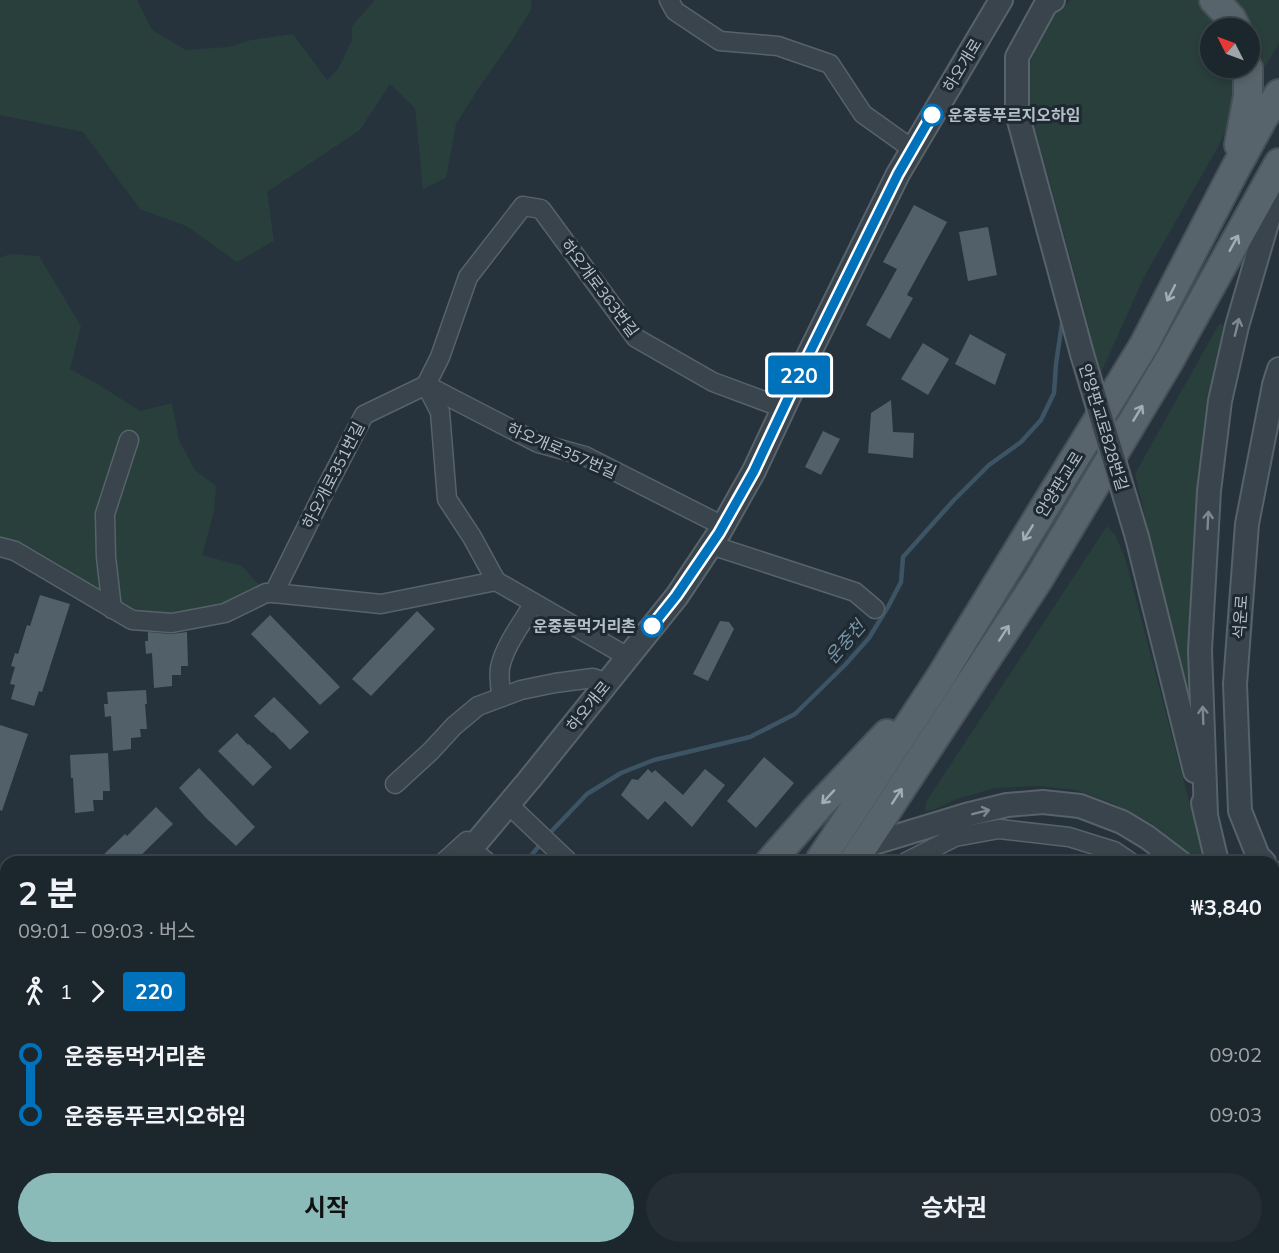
<!DOCTYPE html>
<html lang="ko">
<head>
<meta charset="utf-8">
<style>
  body { margin:0; font-family:Mulish,"Noto Sans KR",sans-serif; background:#252e35; color:#f1f3f6; height:100vh; display:flex; flex-direction:column; font-size:22px; white-space:nowrap }
  * { box-sizing:border-box; margin:0 }
  p { font-size:20px; color:#a0a5aa }
  .icon { flex:none; width:33px; height:33px; fill:none; stroke:currentColor; stroke-width:2; stroke-linecap:round; stroke-linejoin:round }
  .map { position:relative; flex:1; overflow:hidden }
  .sheet { position:absolute; left:0px; top:856px; width:1280px; height:398px; display:flex; flex-direction:column; background:#1c262d; border-radius:18px 18px 0 0; box-shadow:0 3px 9px #0003,0 0 0 2px #3a4349 }
  .sheet>* { flex:none }
  .badge { padding:0 12px; border-radius:4px; font-size:21px; line-height:39px }
  .needle { width:39px; rotate:312deg }
  .tools { position:absolute; left:1200px; top:18px; display:grid; gap:12px }
  .tools a { display:grid; place-items:center; width:60px; height:60px; border-radius:50%; background:#1c262d; box-shadow:0 3px 9px #0003,0 0 0 2px #3a4349; font-size:30px }
  .map>.badge { position:absolute; translate:-50% -50%; box-shadow:0 0 0 3px #fff }
  .legs { display:flex; align-items:center; gap:9px; height:66px; padding:0 18px; font-size:20px }
  .legs p { margin-inline-start:auto }
  .overview { display:flex; align-items:center; justify-content:space-between; height:102px; padding:0 18px }
  h1 { font-size:33px; font-weight:700; line-height:45px }
  .cta { display:flex; gap:12px; margin-top:auto; padding:12px 18px }
  .cta a { flex:1; height:69px; border-radius:36px; background:#8bbbb9; color:#111; font-size:24px; font-weight:700; line-height:69px; text-align:center }
  .cta a+a { background:#252e35; color:#f1f3f6 }
  ul { padding:0 18px; list-style:none }
  li { display:flex; align-items:center; gap:21px; height:60px; font-size:22px }
  li i { display:grid; place-items:center; width:9px; height:100%; margin:0 8px; background:currentColor }
  li i::after { content:''; width:15px; height:15px; margin:-8px; border:4px solid; border-radius:50%; background:#1c262d }
  li p { margin-inline-start:auto }
  li:first-child i { background:linear-gradient(#0000 50%,currentColor 0) }
  li:last-child i { background:linear-gradient(currentColor 50%,#0000 0) }
  .map>svg:first-child { display:block }
  .green { fill:#293f3c }
  .lines { fill:none; stroke-linecap:round; stroke-linejoin:round }
  .stream { stroke:#3c5463; stroke-width:4.5 }
  .building { fill:#516069 }
  .minor-casing { stroke:#57626a; stroke-width:21 }
  .tertiary-casing { stroke:#57626a; stroke-width:26 }
  .primary-casing { stroke:#455058; stroke-width:32 }
  .minor { stroke:#39444c; stroke-width:18 }
  .tertiary { stroke:#39444c; stroke-width:22 }
  .primary { stroke:#57646c; stroke-width:28 }
  .tertiary-bridge-casing { stroke:#57626a; stroke-width:26; stroke-linecap:butt }
  .tertiary-bridge { stroke:#39444c; stroke-width:22 }
  .oneway { stroke:#a2adb5 }
  .oneway2 { stroke:#7d8890 }
  .line-1-casing { stroke:#fff; stroke-width:14 }
  .line-1 { stroke:#0072bc; stroke-width:9 }
  .stop-1-dot { fill:#fff; stroke:#0072bc; stroke-width:3 }
  .labels { text-anchor:middle; dominant-baseline:central; stroke-width:6; stroke-linejoin:round; paint-order:stroke }
  .street-label { font-size:16px; fill:#b5bfc7; stroke:#1e2931 }
  .stop-label { font-size:16px; font-weight:bold; fill:#b5bfc7; stroke:#1e2931; text-anchor:start }
  .water-label { font-size:18px; font-style:italic; fill:#7896a8; stroke:#1e2931 }
</style>
</head>
<body>
<div class="map">
<svg width="1279" height="1253" viewBox="0 0 1279 1253">
  <rect width="100%" height="100%" fill="#26333c"/>
  <!-- green -->
  <g class="green">
    <path d="M0,0h137l15,30 34,20 43,-3 22,-7 42,-6 34,46 11,-11 14,-29v-14l23,-26h156l1,8 -21,34 -31,44 -24,38 -10,54 -23,11 -8,-81 -25,-24 -30,46 -93,62 7,49 -37,21 -51,-36 -46,-17 -57,-77 -83,-17z"/>
    <path d="M1071,0h131l23,28h-15v40h27l-4,45 -14,32 -75,132 -44,98 -19,-78 -50,-183 -3,-46 18,-44z"/>
    <path d="M1222,0h57v43l-22,37 -7,-36v-16z"/>
    <path d="M10,254l29,2 42,70 -11,43 31,17 39,25 32,-8 7,37 16,30 21,16 -2,26 -12,43 40,11 24,27 -41,20 -93,7 -132,-73v-289z"/>
    <path d="M1219,324l7,2 -31,382 -5,1 -55,-235z"/>
    <path d="M1107,526l9,10 10,25 79,301h-10l-44,-39 -39,-20 -36,-13 -36,-4 -45,2 -38,11 -24,11 -8,1 1,-9z"/>
    <path d="M709,1248h345l1,5h-350z"/>
  </g>
  <g class="lines">
    <!-- stream -->
    <g class="stream">
      <path d="M548,835l39,-41 34,-21 33,-13 96,-23 45,-23 50,-49 24,-27 20,-33 12,-23 2,-25 51,-57 35,-35 32,-23 20,-22 13,-27 2,-29 6,-41"/>
      <path d="M526,862l17,-21"/>
      <path d="M1154,1248l2,5"/>
      <path d="M200,1253l4,-5"/>
    </g>
  </g>
  <!-- building -->
  <g class="building">
    <path d="M914,205l33,17 -40,73 6,3 -23,41 -24,-14 31,-56 -14,-7z"/>
    <path d="M988,227l9,48 -29,6 -9,-49z"/>
    <path d="M970,334l36,20 -11,31 -40,-21z"/>
    <path d="M923,343l26,16 -21,36 -27,-16z"/>
    <path d="M891,400l2,32 21,1 -1,25 -45,-5 3,-40z"/>
    <path d="M823,431l17,8 -19,36 -16,-8z"/>
    <path d="M40,595l30,9 -28,88 -3,-1 -5,15 -23,-7 4,-14 -5,-1 5,-17 -4,-1 4,-13 3,1 9,-29 3,1z"/>
    <path d="M417,611l18,18 -64,67 -19,-17z"/>
    <path d="M270,615l70,72 -20,18 -69,-71z"/>
    <path d="M720,621l9,1 5,7 -26,52 -15,-7z"/>
    <path d="M148,632l23,2 16,-2 1,34h-7v9h-9v11l-18,2 -2,-35 -6,1 -1,-13h3z"/>
    <path d="M146,690l1,14h-2l2,25h-7l1,8 -10,1v11l-18,2 -2,-35 -6,1 -1,-13h4l-1,-12z"/>
    <path d="M274,697l35,35 -19,18 -17,-18 -1,1 -18,-17z"/>
    <path d="M0,725l28,9 -26,77 -2,-1z"/>
    <path d="M237,733l11,12 1,-1 23,23 -19,19 -35,-35z"/>
    <path d="M108,753l2,38h-7v9h-10l1,11 -19,2 -2,-35h-2l-1,-23z"/>
    <path d="M764,757l30,26 -38,45 -29,-27z"/>
    <path d="M199,768l56,59 -19,19 -30,-28 -27,-30z"/>
    <path d="M648,769l4,4 3,-3 28,25 22,-26 20,16 -33,42 -27,-26 -17,19 -27,-25 11,-16 6,1z"/>
    <path d="M156,807l17,17 -39,38h-38l29,-28 2,2z"/>
  </g>
  <g class="lines">
    <defs>
      <g id="minor">
        <path d="M669,0l6,11 45,30 58,5 52,18 33,50 49,35"/>
        <path d="M426,385l-62,30 -44,85 -46,93 107,11 115,-23 132,76"/>
        <path d="M426,385l14,-28 28,-80 55,-71 18,3 95,129 77,44 70,26"/>
        <path d="M426,385l112,58 47,13 138,70"/>
        <path d="M426,385l14,27 7,87 25,38 24,44"/>
        <path d="M711,545l144,47 20,17"/>
        <path d="M0,547l15,4 117,69 40,3 53,-10 41,-20h8"/>
        <path d="M112,609l-6,-52 -1,-43 24,-74"/>
        <path d="M502,697c-2,-9 -3,-20 -2,-29 4,-22 23,-46 34,-65"/>
        <path d="M395,784l36,-33 23,-25 24,-20 43,-16 34,-7 38,-5 14,5"/>
        <path d="M499,813l9,-9 61,58"/>
        <path d="M471,849l16,13"/>
        <path d="M444,862l23,-21"/>
        <path d="M906,862l49,-25 44,-8 70,8 45,14 16,11"/>
        <path d="M0,952l6,3"/>
        <path d="M55,1253l4,-5"/>
        <path d="M638,1253l4,-5"/>
      </g>
      <g id="tertiary">
        <path d="M1053,0l-7,4 -29,53v56l65,241"/>
        <path d="M1137,537l58,234"/>
        <path d="M1203,803l14,59"/>
        <path d="M1206,815l-6,-165 9,-159 11,-90 17,-75 42,-144"/>
        <path d="M864,846l102,-31 41,-10 36,-3 37,4 42,16 25,15 33,25"/>
        <path d="M460,862l69,-82 148,-184 42,-63 35,-62 54,-115 90,-182 103,-174"/>
        <path d="M1264,862l-6,-6 -18,-45 -5,-127 12,-160 27,-139 5,-16"/>
        <path d="M1274,873l5,7"/>
        <path d="M1274,1075l5,20"/>
        <path d="M135,1253l4,-5"/>
      </g>
      <g id="primary">
        <path d="M1214,0l17,18 5,10"/>
        <path d="M1239,145l9,-49v-28"/>
        <path d="M770,862l47,-54 70,-74"/>
        <path d="M819,862l121,-184 204,-333 89,-172 30,-55 16,-24"/>
        <path d="M853,862l185,-282 131,-219 110,-198"/>
        <path d="M524,1253l3,-5"/>
        <path d="M547,1253l4,-5"/>
        <path d="M587,1253l3,-5"/>
      </g>
    </defs>
    <!-- minor casing -->
    <use href="#minor" class="minor-casing"/>
    <!-- tertiary casing -->
    <use href="#tertiary" class="tertiary-casing"/>
    <!-- primary casing -->
    <use href="#primary" class="primary-casing"/>
    <!-- minor -->
    <use href="#minor" class="minor"/>
    <!-- tertiary -->
    <use href="#tertiary" class="tertiary"/>
    <!-- primary -->
    <use href="#primary" class="primary"/>
    <defs>
      <path id="tertiary-bridge" d="M1082,354l55,183"/>
    </defs>
    <!-- tertiary-bridge casing -->
    <use href="#tertiary-bridge" class="tertiary-bridge-casing"/>
    <!-- tertiary-bridge -->
    <use href="#tertiary-bridge" class="tertiary-bridge"/>
  </g>
  <!-- one-way arrows -->
  <defs><path id="oneway-shaft" d="M-6 0H5M1.5-3L5.5 0L1.5 3" fill="none" stroke-width="1.6" stroke-linecap="round" stroke-linejoin="round" transform="scale(1.5)"/></defs>
  <g class="oneway">
    <use href="#oneway-shaft" transform="translate(1234 243) rotate(-61)"/>
    <use href="#oneway-shaft" transform="translate(1171 293) rotate(117)"/>
    <use href="#oneway-shaft" transform="translate(1138 413) rotate(-59)"/>
    <use href="#oneway-shaft" transform="translate(1028 533) rotate(122)"/>
    <use href="#oneway-shaft" transform="translate(1004 633) rotate(-57)"/>
    <use href="#oneway-shaft" transform="translate(897 796) rotate(-57)"/>
    <use href="#oneway-shaft" transform="translate(828 797) rotate(133)"/>
  </g>
  <g class="oneway2">
    <use href="#oneway-shaft" transform="translate(1237 327) rotate(-76)"/>
    <use href="#oneway-shaft" transform="translate(1208 520) rotate(-87)"/>
    <use href="#oneway-shaft" transform="translate(1203 715) rotate(-92)"/>
    <use href="#oneway-shaft" transform="translate(981 812) rotate(-14)"/>
  </g>
  <g class="lines">
    <defs>
      <path id="line-1" d="M652,626l24,-30 43,-63 35,-62 54,-115 90,-182 34,-59"/>
    </defs>
    <!-- line-1 casing -->
    <use href="#line-1" class="line-1-casing"/>
    <!-- line-1 -->
    <use href="#line-1" class="line-1"/>
  </g>
  <!-- markers -->
  <g class="stop-1-dot">
    <circle cx="932" cy="115" r="10"/>
    <circle cx="652" cy="626" r="10"/>
  </g>
  <g class="labels">
    <!-- street labels -->
    <g class="street-label">
      <text transform="translate(962 65) rotate(-59)">하오개로</text>
      <text transform="translate(600 288) rotate(53)">하오개로363번길</text>
      <text transform="translate(1104 427) rotate(73)">안양판교로828번길</text>
      <text transform="translate(562 450) rotate(23)">하오개로357번길</text>
      <text transform="translate(333 475) rotate(-63)">하오개로351번길</text>
      <text transform="translate(1059 484) rotate(-58)">안양판교로</text>
      <text transform="translate(1240 617) rotate(-86)">석운로</text>
      <text transform="translate(588 706) rotate(-51)">하오개로</text>
    </g>
    <!-- stop labels -->
    <g class="stop-label">
      <text x="948" y="115">운중동푸르지오하임</text>
      <text x="636" y="626" text-anchor="end">운중동먹거리촌</text>
    </g>
    <!-- water labels -->
    <g class="water-label">
      <text transform="translate(845 642) rotate(-49)">운중천</text>
    </g>
  </g>
</svg>
<div class="tools">
<a><svg class="needle" viewBox="-14 -14 28 28"><path d="M0-13l5 13h-10z" fill="#e53935"/><path d="M0 13l5-13h-10z" fill="#a0a5aa"/></svg></a>
</div>
<b class="badge" style="left:799px;top:375px;background:#0072bc;color:#fff">220</b>
<section class="sheet">
<div class="overview"><div><h1>2 분</h1><p>09:01 – 09:03 · 버스</p></div><b>₩3,840</b></div>
<div class="legs"><svg class="icon" aria-label="walk" viewBox="0 0 24 24"><circle cx="13" cy="4" r="2"/><path d="M13 8l-2 6 4 7M11 14l-3 7M7 12l3-4h3l4 4"/></svg>1<svg class="icon" aria-label="forward" viewBox="0 0 24 24"><path d="M9 5l7 7-7 7"/></svg><b class="badge" style="background:#0072bc;color:#fff">220</b></div>
<ul>
<li><i style="color:#0072bc"></i><b>운중동먹거리촌</b><p>09:02</p></li>
<li><i style="color:#0072bc"></i><b>운중동푸르지오하임</b><p>09:03</p></li>
</ul>
<div class="cta"><a>시작</a><a>승차권</a></div>
</section>
</div>
</body>
</html>
